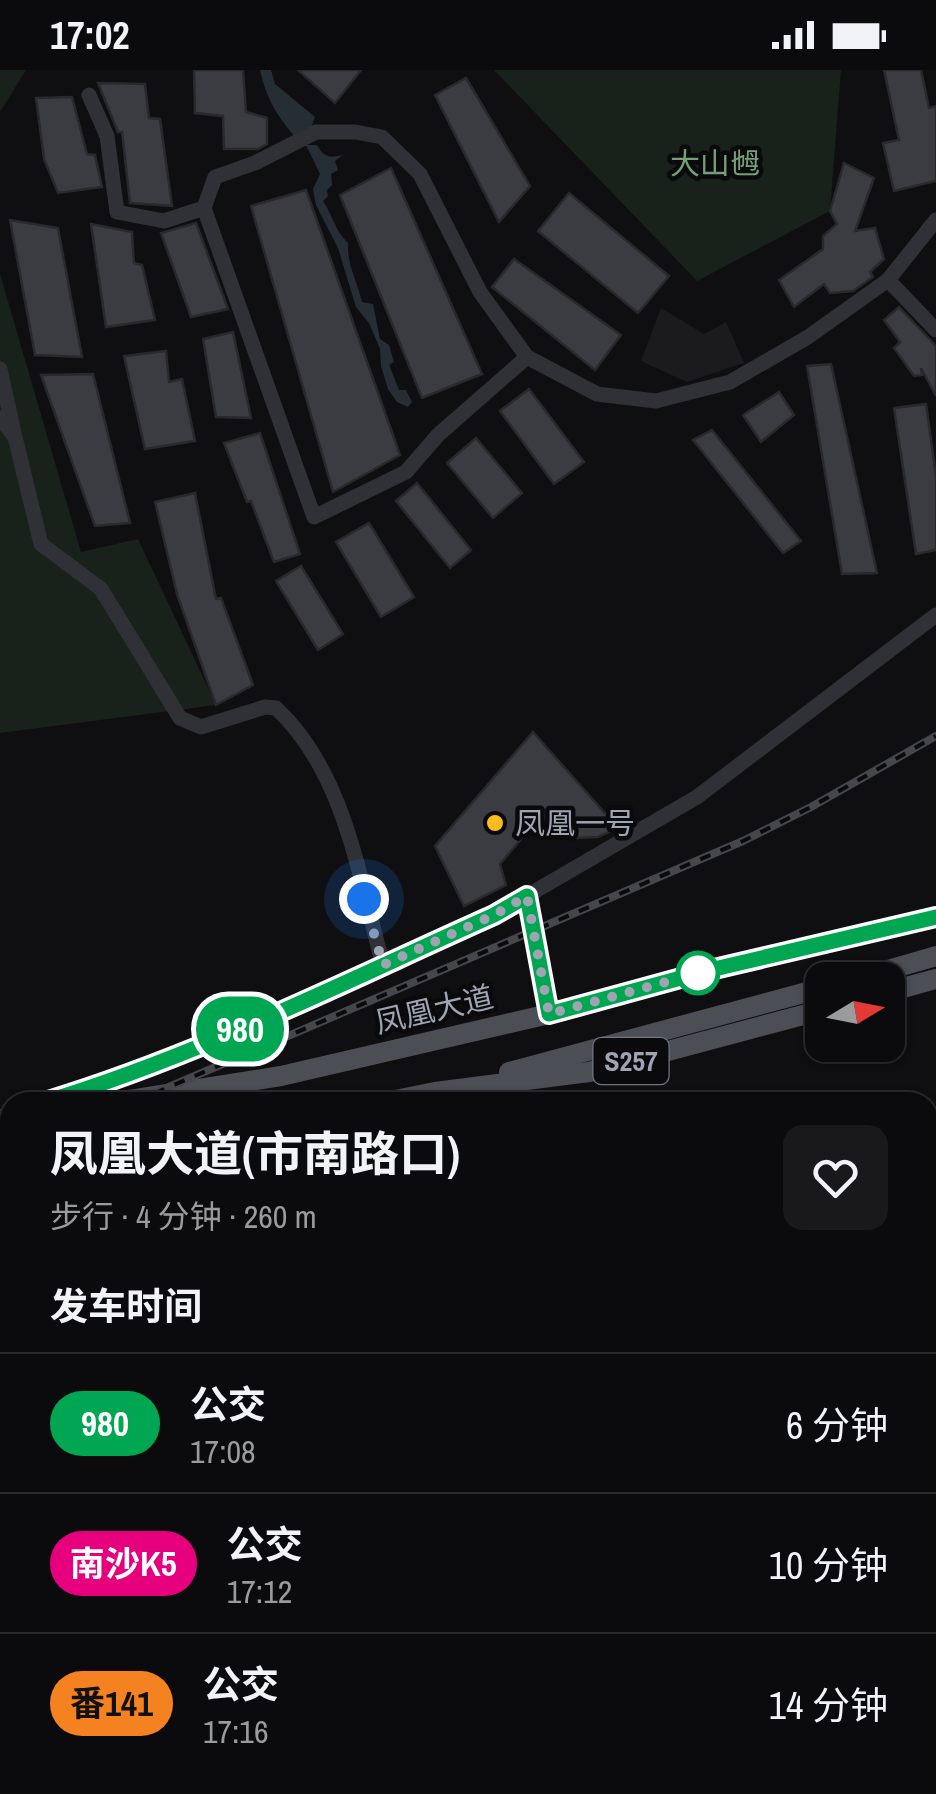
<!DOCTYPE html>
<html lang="zh">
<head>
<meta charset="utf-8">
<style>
  body { margin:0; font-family:"Archivo Narrow","Noto Sans SC",sans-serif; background:#19191b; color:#f1f3f6; height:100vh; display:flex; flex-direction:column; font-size:38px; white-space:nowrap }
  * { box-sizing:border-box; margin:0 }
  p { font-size:32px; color:#9a9b9d }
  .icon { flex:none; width:55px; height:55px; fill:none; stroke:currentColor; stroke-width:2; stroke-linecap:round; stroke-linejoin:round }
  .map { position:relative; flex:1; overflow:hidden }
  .side { position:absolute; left:0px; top:1022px; width:938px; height:702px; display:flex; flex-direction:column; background:#0b0b0d; border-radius:30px 30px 0 0; box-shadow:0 2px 8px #0004,0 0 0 2px #2b2b2e }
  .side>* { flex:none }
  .badge { padding:0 20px; border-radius:32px; font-size:35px; line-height:65px }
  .needle { width:65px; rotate:80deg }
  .controls { position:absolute; left:805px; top:892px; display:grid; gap:20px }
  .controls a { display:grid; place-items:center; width:100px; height:100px; border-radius:20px; background:#0b0b0d; box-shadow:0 2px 8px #0004,0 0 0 2px #2b2b2e; font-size:50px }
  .you { position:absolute; width:50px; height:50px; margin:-25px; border:8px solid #fff; border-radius:50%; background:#1a73e8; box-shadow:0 0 0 15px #1a73e833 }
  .map>.badge { position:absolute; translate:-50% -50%; box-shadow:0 0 0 5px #fff }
  h2 { padding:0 50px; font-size:38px; line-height:90px }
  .round { display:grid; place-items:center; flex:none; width:105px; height:105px; border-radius:20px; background:#19191b }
  .head { display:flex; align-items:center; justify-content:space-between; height:170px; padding:0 50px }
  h1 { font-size:48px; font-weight:700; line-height:75px }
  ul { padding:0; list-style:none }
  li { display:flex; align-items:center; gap:30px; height:140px; padding:0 50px; border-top:2px solid #2b2b2e }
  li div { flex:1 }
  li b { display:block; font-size:38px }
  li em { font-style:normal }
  li .badge { min-width:110px; font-weight:700; text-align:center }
  .status { display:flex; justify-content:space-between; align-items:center; height:70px; padding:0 50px; background:#0b0b0d; direction:ltr }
  .status svg { height:28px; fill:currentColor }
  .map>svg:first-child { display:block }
  .built { fill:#1b1b1e }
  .green { fill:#19211b }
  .water { fill:#252d35 }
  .building { fill:#3b3c41; stroke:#29292d; stroke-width:2.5 }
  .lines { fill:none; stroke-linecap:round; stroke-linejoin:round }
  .path { stroke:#36383d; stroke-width:2.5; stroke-dasharray:5 8; stroke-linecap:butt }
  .minor { stroke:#303136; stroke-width:15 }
  .major { stroke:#4c4e55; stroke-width:20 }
  .rail-casing { stroke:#45474d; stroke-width:8 }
  .rail { stroke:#0a0a0c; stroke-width:4; stroke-dasharray:11; stroke-linecap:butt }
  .line-casing { stroke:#fff; stroke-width:22 }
  .line { stroke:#00a651; stroke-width:15 }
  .walk { stroke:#9fa4b3; stroke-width:10; stroke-dasharray:0 18 }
  .poi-dot { fill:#fdba1b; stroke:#0a0a0c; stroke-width:4 }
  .stop-dot { fill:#fff; stroke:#00a651; stroke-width:5 }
  .labels { text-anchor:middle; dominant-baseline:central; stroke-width:9; stroke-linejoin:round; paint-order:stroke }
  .shield { fill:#0a0a0c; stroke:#727681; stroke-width:2.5 }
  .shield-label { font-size:28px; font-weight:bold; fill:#9fa4b3 }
  .park-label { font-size:30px; fill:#759f79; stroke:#0a0a0c }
  .poi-label { font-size:30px; fill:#9fa4b3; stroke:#0a0a0c; text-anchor:start }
  .street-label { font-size:30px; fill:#9fa4b3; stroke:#0a0a0c }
</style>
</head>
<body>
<div class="status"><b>17:02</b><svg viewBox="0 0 49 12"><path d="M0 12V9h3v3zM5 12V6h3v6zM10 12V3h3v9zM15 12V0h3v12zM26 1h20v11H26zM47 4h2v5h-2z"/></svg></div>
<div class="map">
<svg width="936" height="1724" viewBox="0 0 936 1724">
  <rect width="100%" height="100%" fill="#0f0f11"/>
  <!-- built -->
  <path class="built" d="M661,238l43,26 22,-12 18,41 -57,19 -46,-21z"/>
  <!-- green -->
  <g class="green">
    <path d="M0,0h26l-26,42z"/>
    <path d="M494,0h347l-11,141 -133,70z"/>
    <path d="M0,204l81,278 57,-13 78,166 -216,28z"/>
  </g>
  <!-- water -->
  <g class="water">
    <path d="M260,0h11l4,14 40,33 -5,14 -14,7c-19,-22 -30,-40 -36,-68z"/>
    <path d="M306,75h11c7,13 13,13 26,10l-8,6 3,9 -7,4 1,11 -5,5 1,6 -5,5c10,15 12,30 25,42 -1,23 9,37 14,59l11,2 7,35 9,6 5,17 -5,3 10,25h7l6,12 -4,5 -11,-5 -9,-13 -7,-23 -1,-17 -11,-26 -13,-16 -18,-59 -22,-43 -3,-16 7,-15z"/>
  </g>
  <!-- building -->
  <g class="building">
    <path d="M194,0h49l3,42 21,6v26l-9,5h-34l-1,-33 -28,-3z"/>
    <path d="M298,0h63l-26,33z"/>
    <path d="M884,0h37l8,38 7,-2v75l-42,10 -11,-48 16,-3z"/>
    <path d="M466,8l64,108 -31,36 -64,-127z"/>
    <path d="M98,13l47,1 4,34 11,1 12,87 -42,-3 -8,-71h-4z"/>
    <path d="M72,27l15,57 8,1 7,32 -44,6 -14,-34 -8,-61z"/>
    <path d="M844,93l30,15 -19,53 20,-3 9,31 -14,13 3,5 -20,14 -23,2 -6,-9 -30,23 -15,-27 44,-31v-13l14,-12 -7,-13z"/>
    <path d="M391,98l91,206 -60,24 -82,-203z"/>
    <path d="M306,120l94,265 -67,37 -82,-286z"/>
    <path d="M569,123l100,83 -31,37 -100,-82z"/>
    <path d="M10,150l48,8 24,129 -47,-2z"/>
    <path d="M196,153l32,86 -37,8 -30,-84z"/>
    <path d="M91,154l41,8 2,31 8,2 13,55 -49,7z"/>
    <path d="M514,189l107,76 -26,35 -103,-83z"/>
    <path d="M899,237l37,39v50l-15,-28 1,7 -8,1 -20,-28 6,-6 -16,-22z"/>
    <path d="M233,262l18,86 -35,-1 -13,-78z"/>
    <path d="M166,281l3,31 13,-3 13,62 -50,8 -21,-93z"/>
    <path d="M831,294l46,209 -35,1 -35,-208z"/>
    <path d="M93,304l37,149 -35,3 -54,-151z"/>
    <path d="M529,319l55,73 -30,22 -54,-73z"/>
    <path d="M779,322l15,23 -33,27 -18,-27z"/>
    <path d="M926,334l10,72v74l-20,4 -22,-146z"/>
    <path d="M712,360l89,111 -18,12 -90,-113z"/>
    <path d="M260,363l40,121 -26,8 -23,-61 -4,1 -23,-59z"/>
    <path d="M476,368l46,55 -29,25 -46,-55z"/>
    <path d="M417,413l54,67 -21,18 -54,-67z"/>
    <path d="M195,423l21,106 5,-1 32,87 -37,20 -39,-111 -22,-92z"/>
    <path d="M369,453l45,74 -33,20 -45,-75z"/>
    <path d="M301,496l42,68 -25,16 -42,-69z"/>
    <path d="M533,662l85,96 -20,9 -22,1 -37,-20 -39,46 6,21 -42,21 -29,-60z"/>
  </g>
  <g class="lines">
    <!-- path -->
    <g class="path">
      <path d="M0,1624l10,-2"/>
      <path d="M928,1670l8,1"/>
      <path d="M576,1724l1,-9"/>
    </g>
    <!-- minor -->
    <g class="minor">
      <path d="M89,25l18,41 10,76 47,9 40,-13 11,-31 40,-14 61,-31h39l27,5 38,37 60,118 47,65 70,37 59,7 74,-19 78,-45 80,-57 48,-60"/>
      <path d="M204,138l110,309 92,-45 32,-37 89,-78"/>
      <path d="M888,210l48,50"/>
      <path d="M0,299l14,64"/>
      <path d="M0,348l15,19 26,107 60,45 79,129 21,9 64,-20 11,1c69,64 83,170 107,257"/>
      <path d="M527,826l22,118"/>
      <path d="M45,1032l95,-30 354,-157 203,-118 239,-182"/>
      <path d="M0,1273l10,52"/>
      <path d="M0,1567l10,-2"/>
      <path d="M0,1600l10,-2"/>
      <path d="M928,1613l8,1"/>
      <path d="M928,1646h8"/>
    </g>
    <!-- major -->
    <g class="major">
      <path d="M853,910l83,-24"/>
      <path d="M888,922l48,-13"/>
      <path d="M509,1002l313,-84"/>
      <path d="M117,1032l164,-26 268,-62 161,-44 226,-53"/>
      <path d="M385,1032l50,-10 154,-20 233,-62"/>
      <path d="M0,1049h10"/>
      <path d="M0,1115l10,-2"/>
    </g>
    <defs>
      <g id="rail">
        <path d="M134,1032l609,-261 68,-34 125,-71"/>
        <path d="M0,1090l10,-4"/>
      </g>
    </defs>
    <!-- rail casing -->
    <use href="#rail" class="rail-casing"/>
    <!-- rail -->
    <use href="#rail" class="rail"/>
  </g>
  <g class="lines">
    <defs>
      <path id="line" d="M45,1032c155,-47 301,-121 449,-187l33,-19 22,118 161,-44 226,-53"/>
    </defs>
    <!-- line casing -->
    <use href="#line" class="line-casing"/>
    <!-- line -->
    <use href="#line" class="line"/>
    <!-- walk -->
    <path class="walk" d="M364,829l19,66 111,-50 33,-19 22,118 161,-44 -12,3"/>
  </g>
  <!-- markers -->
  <circle class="poi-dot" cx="495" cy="753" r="10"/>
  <circle class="stop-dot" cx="698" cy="903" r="20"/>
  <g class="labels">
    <!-- shield labels -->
    <rect class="shield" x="593.5" y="968" width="75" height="46" rx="8"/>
    <g class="shield-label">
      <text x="631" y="991">S257</text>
    </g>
    <!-- park labels -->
    <g class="park-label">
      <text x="715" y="93">大山乸</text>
    </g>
    <!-- poi labels -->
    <g class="poi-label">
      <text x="515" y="753">凤凰一号</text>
    </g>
    <!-- street labels -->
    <g class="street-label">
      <text transform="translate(434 939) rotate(-13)">凤凰大道</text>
    </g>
  </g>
</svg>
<div class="controls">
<a><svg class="needle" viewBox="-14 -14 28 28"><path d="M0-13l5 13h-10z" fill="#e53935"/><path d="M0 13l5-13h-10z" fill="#9a9b9d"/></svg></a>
</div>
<div class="you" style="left:364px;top:829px"></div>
<b class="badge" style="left:240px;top:959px;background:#00a651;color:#fff">980</b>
<section class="side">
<div class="head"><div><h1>凤凰大道(市南路口)</h1><p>步行 · 4 分钟 · 260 m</p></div><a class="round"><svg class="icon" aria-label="heart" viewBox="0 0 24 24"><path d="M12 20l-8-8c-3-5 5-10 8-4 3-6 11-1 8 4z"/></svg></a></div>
<h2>发车时间</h2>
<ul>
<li><span class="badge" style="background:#00a651;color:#fff">980</span><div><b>公交</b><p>17:08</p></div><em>6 分钟</em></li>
<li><span class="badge" style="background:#e6007e;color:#fff">南沙K5</span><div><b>公交</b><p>17:12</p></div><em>10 分钟</em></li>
<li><span class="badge" style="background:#f58220;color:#111">番141</span><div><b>公交</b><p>17:16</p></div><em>14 分钟</em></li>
</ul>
</section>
</div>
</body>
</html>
